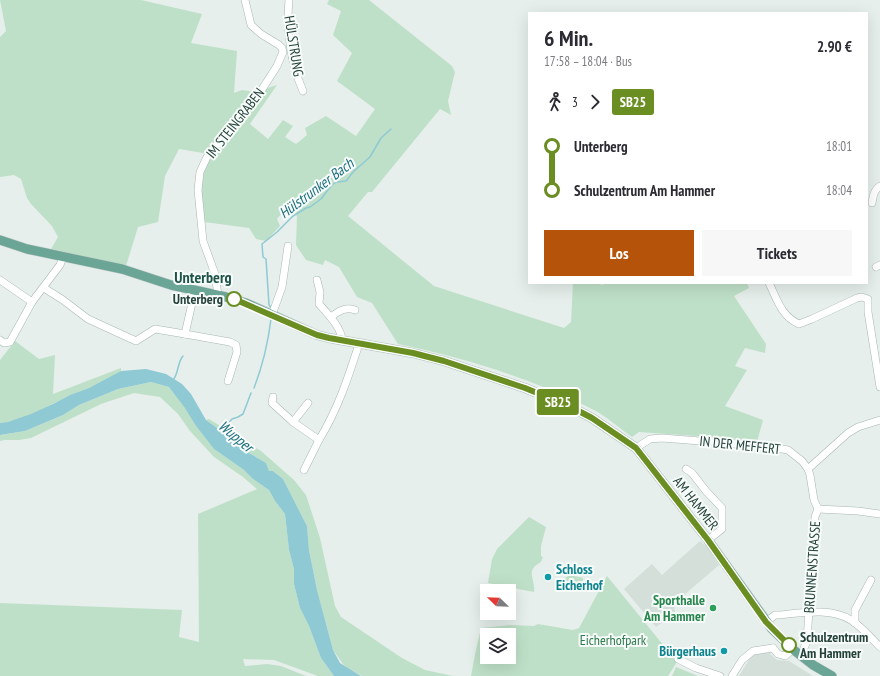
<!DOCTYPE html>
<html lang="de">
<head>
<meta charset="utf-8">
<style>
  body { margin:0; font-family:"PT Sans Narrow",sans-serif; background:#f7f7f7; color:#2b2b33; height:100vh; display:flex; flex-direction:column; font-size:15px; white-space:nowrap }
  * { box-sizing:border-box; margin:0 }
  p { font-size:13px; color:#7c7c81 }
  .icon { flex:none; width:22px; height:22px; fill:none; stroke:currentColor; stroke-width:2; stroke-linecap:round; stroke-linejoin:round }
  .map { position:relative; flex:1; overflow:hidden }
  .side { position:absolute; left:528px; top:12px; width:340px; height:272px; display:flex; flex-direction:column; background:#fff; border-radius:0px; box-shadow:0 4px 16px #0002 }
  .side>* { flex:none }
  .badge { padding:0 8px; border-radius:3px; font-size:14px; line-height:26px }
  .needle { width:26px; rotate:293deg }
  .buttons { position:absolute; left:480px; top:584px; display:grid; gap:8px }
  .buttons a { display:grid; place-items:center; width:36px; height:36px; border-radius:0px; background:#fff; box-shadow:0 4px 16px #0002; font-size:20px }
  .map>.badge { position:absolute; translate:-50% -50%; box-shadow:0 0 0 2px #fff }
  .legs { display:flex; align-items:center; gap:6px; height:44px; padding:0 16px; font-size:13px }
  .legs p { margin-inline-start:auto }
  .head { display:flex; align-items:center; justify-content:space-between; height:68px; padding:0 16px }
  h1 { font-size:22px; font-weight:700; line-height:30px }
  .button { display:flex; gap:8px; margin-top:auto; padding:8px 16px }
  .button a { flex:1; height:46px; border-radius:0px; background:#b45309; color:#fff; font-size:16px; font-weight:700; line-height:46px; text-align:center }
  .button a+a { background:#f7f7f7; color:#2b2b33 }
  ul { padding:0 16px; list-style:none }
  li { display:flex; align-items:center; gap:14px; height:44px; font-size:15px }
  li i { display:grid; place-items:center; width:6px; height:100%; margin:0 5px; background:currentColor }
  li i::after { content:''; width:10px; height:10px; margin:-5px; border:3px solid; border-radius:50%; background:#fff }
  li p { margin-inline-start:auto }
  li:first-child i { background:linear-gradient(#0000 50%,currentColor 0) }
  li:last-child i { background:linear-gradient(currentColor 50%,#0000 0) }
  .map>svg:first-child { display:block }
  .built { fill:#d4dfda }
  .green { fill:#bfe0c8; fill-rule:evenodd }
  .water { fill:#8ec9d4 }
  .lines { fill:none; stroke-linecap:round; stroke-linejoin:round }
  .stream { stroke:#8ec9d4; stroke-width:1.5 }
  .minor-casing { stroke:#a8b8b2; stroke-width:8 }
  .major-casing { stroke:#c2cac8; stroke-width:10 }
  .minor { stroke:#fff; stroke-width:7 }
  .major { stroke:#6aa596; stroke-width:9 }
  .line-1-casing { stroke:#fff; stroke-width:9 }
  .line-1 { stroke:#6b8e23; stroke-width:6 }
  .stop-1-dot { fill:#fff; stroke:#6b8e23; stroke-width:2 }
  .culture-dot { fill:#0f9aa8; stroke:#f7fbf9; stroke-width:1.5 }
  .leisure-dot { fill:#2e9e5b; stroke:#f7fbf9; stroke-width:1.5 }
  .labels { text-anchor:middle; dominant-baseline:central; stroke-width:4; stroke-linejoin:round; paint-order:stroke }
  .street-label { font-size:14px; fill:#24423a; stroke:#f7fbf9 }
  .stop-label { font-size:14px; font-weight:bold; fill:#24423a; stroke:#f7fbf9; text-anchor:end }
  .culture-label { font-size:14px; font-weight:bold; fill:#0d838f; stroke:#f7fbf9; text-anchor:start }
  .leisure-label { font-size:14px; font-weight:bold; fill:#27864d; stroke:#f7fbf9; text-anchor:end }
  .park-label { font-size:14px; fill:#2d7a4b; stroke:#f7fbf9 }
  .water-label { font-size:15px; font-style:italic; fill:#1c6f80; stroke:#f7fbf9 }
  .quarter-label { font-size:16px; font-weight:bold; fill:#1f5548; stroke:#f7fbf9 }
</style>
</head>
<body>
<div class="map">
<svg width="880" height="676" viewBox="0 0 880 676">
  <rect width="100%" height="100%" fill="#e6efeb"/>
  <!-- built -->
  <g class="built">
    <path d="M700,541l8,7 11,17 -35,30 -11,1 2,17 -19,14 -32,-38 28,-25 10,11z"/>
    <path d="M768,652l9,8 12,1 24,15h-74l13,-21z"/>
  </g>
  <!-- green -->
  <g class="green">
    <path d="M0,0h141l61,14 -11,29 46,8 -3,42 8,-3 13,2 22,-7 -27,39 18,15 15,-19 10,6 -8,11 11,7 11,-9 -2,-7 21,-12 30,20 19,-27 -38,-28 15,-28 -19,-18 8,-24 -14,-7 2,-4h40l83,66 3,6 -7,29 3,14 -11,-6 -68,83h-4l-20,24 86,70 130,42 7,-6 2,-39h23l6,2 6,-2h139l2,5 -15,8 32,48 -1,9 -20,-5 -10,18 12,4 -22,36 38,14 -6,22 -18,-3 -100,-7 -7,5c-13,-9 -26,-21 -40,-28 -61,-31 -127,-51 -194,-65l-26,-41 -15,-6 -18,-30 -14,-7 -2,5 -17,-5 -10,-15 1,-28 -4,-11 -10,6 -6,7 3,7 -14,15 -10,-2 -7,-11 -45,-6 -4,-34 5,-22 1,-12 -3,-1 -24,-4 -14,27 -7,46 -20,5 -12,39 -75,-17 7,-12 -6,-11 -21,-22 -4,-6 -6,-19 -7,-4 -14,2v-140l6,-6z"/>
    <path d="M15,341l24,18 16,-4 -2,39 68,-26v3c-10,6 -21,12 -32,17 -7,3 -14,5 -21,8 -20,10 -44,26 -68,27v-63z"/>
    <path d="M151,382l18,5 17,21 10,18 18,23 30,21 9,9 16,11 6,11 10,13 4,36 5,19v15l6,24 9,18 12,32 13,18h-16l-44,-16 -31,-1 2,7 22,-2 14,2 25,10h-306v-73l182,7 -3,27 20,5 -1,-128 59,-25 -14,-12 -29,-20 -24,-26 -12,-17 -18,-17 -26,-4 -33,11 -70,34 -12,2h-14l-5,1v-6l25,-4 38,-16 16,-10 39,-16z"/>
    <path d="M209,419l52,32 33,29 12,15 14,43 15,68 6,11 61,41 23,12 28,6h-91l-16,-9 -3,-3 -10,-14 -16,-60 -8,-40 -2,-24 -24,-47 -10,-8h-4l-3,-8 -17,-10 -7,-7 -36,-26z"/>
    <path d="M529,517l17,10 -5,19v10l2,1 -2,5c-17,9 -5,17 -7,30l-46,-9 4,-24 5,-10z"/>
    <path d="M570,575l13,3v5c-5,6 -18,3 -18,-5z"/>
    <path d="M607,576l70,86 -9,14h-197l4,-22 6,-26 29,-3 24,1 4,-2 35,6 6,-2zM487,635h22v22h-22z"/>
    <path d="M676,667l22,9h-26z"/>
  </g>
  <!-- water -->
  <path class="water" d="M146,369l20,5 16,10 9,10 15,26 36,26 7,7 17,10 3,8h4l10,8 24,47 2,24 8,40 16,60 7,13 21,13h-27l-13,-18 -12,-32 -9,-18 -6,-24v-15l-5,-19 -4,-36 -10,-13 -6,-11 -16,-11 -9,-9 -30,-21 -18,-23 -11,-18 -16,-21 -18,-5 -33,7 -39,16 -16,10 -38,16 -25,4v-12l8,-1 23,-8 22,-10 17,-9 19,-7 32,-17z"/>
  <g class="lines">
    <!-- stream -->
    <g class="stream">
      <path d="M272,309l-3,-4 -3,-46 -3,-2 -1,-13 15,-12 16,-16 13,-8 4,-1 11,-8 10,-13 5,-4 10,-1 8,-10 16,-14 11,-19 10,-9"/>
      <path d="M173,380c6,-7 4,-17 10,-24"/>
      <path d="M254,388c9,-23 14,-45 17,-69"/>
      <path d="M220,432l12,-13 6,-2 5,-3 8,-21"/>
    </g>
    <defs>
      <g id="minor">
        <path d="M289,0c-3,30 2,64 14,91"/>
        <path d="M872,203c1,-7 2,-13 8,-17"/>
        <path d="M876,267l4,-2"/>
        <path d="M0,280l32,22"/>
        <path d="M317,280l3,12 -1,12c8,9 23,24 23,37"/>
        <path d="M769,283c8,16 12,33 30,41l13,-5 45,-21 5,-1 6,2v13l12,75"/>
        <path d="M44,288l19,12 25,19 48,22 19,-12 30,5"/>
        <path d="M195,290l-10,44 45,8 6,3 1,7 -9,29"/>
        <path d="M218,295l-3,-21 -12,-33 -5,-51 2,-18 7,-15 52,-63 18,-28 6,-14 -1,-4 -3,-3 -18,-11 -10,-9 -6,-25"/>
        <path d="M272,315l10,-28 6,-41"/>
        <path d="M331,317c7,-6 15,-11 24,-7"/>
        <path d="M0,340l4,3 6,-1 22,-40 28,-37 3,-8"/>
        <path d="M273,397l-1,6 21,19 26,18c19,-31 29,-62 40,-96"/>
        <path d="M293,422l15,-19"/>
        <path d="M636,448l14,-9 12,-1 103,8 23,4 14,11 6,8 2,6 4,25 4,9"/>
        <path d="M686,469l6,4 14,18 16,17v21l-14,11"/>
        <path d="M808,469l40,-36 10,-6 22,-7"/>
        <path d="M304,470l15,-30"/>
        <path d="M818,509l40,2 22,3"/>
        <path d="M766,622l9,-7h3c23,-2 52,-8 73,5 11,7 20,18 29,27"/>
        <path d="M855,623v-13l16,-30"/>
        <path d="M773,648l5,6 7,2 8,-7"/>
        <path d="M804,648l3,-7 8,-124 3,-8"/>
        <path d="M678,659l18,9 24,8"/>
        <path d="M732,676l10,-16 11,-9 20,-3"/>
      </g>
      <path id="major" d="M0,240l27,9 95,20 49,16 55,12 20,6 71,32 12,3 84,15 31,8 81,27 44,18 23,12 44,30 72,92 64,89 23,22 18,14 19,11"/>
    </defs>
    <!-- minor casing -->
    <use href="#minor" class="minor-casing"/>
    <!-- major casing -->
    <use href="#major" class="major-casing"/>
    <!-- minor -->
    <use href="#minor" class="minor"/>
    <!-- major -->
    <use href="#major" class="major"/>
  </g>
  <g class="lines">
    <defs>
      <path id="line-1" d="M234,299l83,36 12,3 84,15 31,8 81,27 44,18 23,12 44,30 72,92 58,82 23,23"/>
    </defs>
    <!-- line-1 casing -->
    <use href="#line-1" class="line-1-casing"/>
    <!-- line-1 -->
    <use href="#line-1" class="line-1"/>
  </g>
  <!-- markers -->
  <g class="stop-1-dot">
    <circle cx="234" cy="299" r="7"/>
    <circle cx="789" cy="645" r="7"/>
  </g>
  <g class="culture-dot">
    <circle cx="548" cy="577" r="4"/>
    <circle cx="724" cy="651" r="4"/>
  </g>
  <circle class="leisure-dot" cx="713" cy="608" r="4"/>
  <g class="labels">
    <!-- street labels -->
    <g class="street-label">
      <text transform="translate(294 46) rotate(81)">HÜLSTRUNG</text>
      <text transform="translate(235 123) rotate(-52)">IM STEINGRABEN</text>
      <text transform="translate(740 445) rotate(6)">IN DER MEFFERT</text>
      <text transform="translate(696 503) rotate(52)">AM HAMMER</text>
      <text transform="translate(812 567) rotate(-86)">BRUNNENSTRASSE</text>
    </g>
    <!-- stop labels -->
    <g class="stop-label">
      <text x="223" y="299">Unterberg</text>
      <text x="800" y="637" text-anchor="start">Schulzentrum<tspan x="800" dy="16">Am Hammer</tspan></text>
    </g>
    <!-- culture labels -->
    <g class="culture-label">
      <text x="556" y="569">Schloss<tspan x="556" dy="16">Eicherhof</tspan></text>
      <text x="716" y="651" text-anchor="end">Bürgerhaus</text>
    </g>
    <!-- leisure labels -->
    <g class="leisure-label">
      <text x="705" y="600">Sporthalle<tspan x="705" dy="16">Am Hammer</tspan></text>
    </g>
    <!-- park labels -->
    <g class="park-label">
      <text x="613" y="640">Eicherhofpark</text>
    </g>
    <!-- water labels -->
    <g class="water-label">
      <text transform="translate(316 188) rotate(-37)">Hülstrunker Bach</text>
      <text transform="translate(236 436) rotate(40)">Wupper</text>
    </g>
    <!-- quarter labels -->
    <g class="quarter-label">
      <text x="203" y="277">Unterberg</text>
    </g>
  </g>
</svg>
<div class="buttons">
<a><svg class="needle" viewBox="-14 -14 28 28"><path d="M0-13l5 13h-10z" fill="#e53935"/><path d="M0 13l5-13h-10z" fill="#7c7c81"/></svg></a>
<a><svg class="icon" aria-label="layers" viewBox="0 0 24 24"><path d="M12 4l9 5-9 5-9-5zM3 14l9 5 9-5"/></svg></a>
</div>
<b class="badge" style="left:558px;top:402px;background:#6b8e23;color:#fff">SB25</b>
<section class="side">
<div class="head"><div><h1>6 Min.</h1><p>17:58 – 18:04 · Bus</p></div><b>2.90 €</b></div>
<div class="legs"><svg class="icon" aria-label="walk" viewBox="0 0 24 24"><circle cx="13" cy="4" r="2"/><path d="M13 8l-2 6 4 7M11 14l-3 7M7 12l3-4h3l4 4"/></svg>3<svg class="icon" aria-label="forward" viewBox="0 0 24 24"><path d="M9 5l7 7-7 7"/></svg><b class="badge" style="background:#6b8e23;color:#fff">SB25</b></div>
<ul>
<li><i style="color:#6b8e23"></i><b>Unterberg</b><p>18:01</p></li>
<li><i style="color:#6b8e23"></i><b>Schulzentrum Am Hammer</b><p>18:04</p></li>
</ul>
<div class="button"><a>Los</a><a>Tickets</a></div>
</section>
</div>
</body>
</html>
